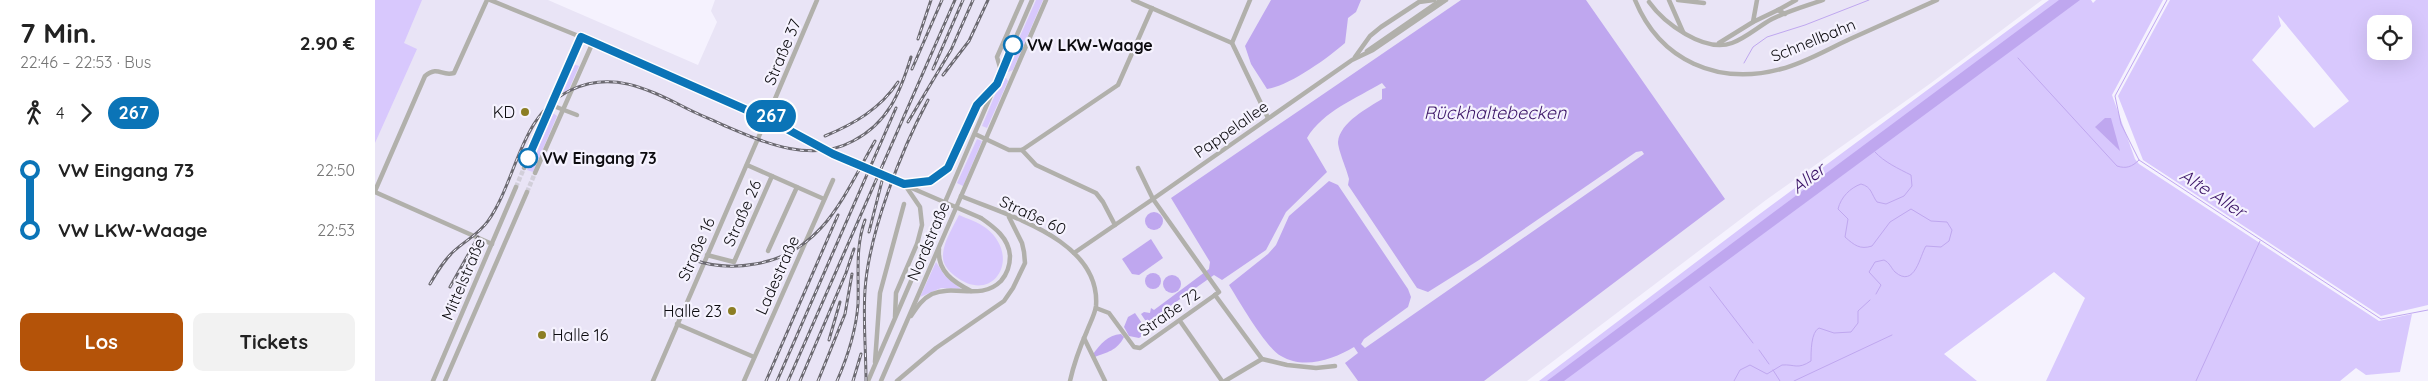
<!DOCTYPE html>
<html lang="de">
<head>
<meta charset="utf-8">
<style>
  body { margin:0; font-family:Quicksand,sans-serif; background:#f2f2f2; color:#222; height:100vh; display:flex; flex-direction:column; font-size:19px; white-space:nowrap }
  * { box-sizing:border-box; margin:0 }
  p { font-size:16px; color:#767676 }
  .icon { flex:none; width:28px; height:28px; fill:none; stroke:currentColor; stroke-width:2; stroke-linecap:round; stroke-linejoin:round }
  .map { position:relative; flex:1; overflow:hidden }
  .sheet { display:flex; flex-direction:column; background:#fff; width:375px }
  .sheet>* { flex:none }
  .badge { padding:0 10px; border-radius:16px; font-size:18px; line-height:32px }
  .buttons { position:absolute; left:1992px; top:15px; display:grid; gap:10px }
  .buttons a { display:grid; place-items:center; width:45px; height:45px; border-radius:10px; background:#fff; box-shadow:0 5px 20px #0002; font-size:25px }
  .map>.badge { position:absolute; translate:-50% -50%; box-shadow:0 0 0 2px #fff }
  .legs { display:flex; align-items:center; gap:8px; height:55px; padding:0 20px; font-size:16px }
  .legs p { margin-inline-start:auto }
  .overview { display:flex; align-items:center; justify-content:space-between; height:85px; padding:0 20px }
  h1 { font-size:28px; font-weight:800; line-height:38px }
  .action { display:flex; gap:10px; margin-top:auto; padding:10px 20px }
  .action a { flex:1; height:58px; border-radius:10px; background:#b45309; color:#fff; font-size:20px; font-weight:800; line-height:58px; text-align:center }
  .action a+a { background:#f2f2f2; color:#222 }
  ul { padding:0 20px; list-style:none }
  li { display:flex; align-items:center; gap:18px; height:60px; font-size:19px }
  li i { display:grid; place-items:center; width:8px; height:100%; margin:0 6px; background:currentColor }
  li i::after { content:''; width:12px; height:12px; margin:-6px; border:4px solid; border-radius:50%; background:#fff }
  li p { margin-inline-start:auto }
  li:first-child i { background:linear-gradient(#0000 50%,currentColor 0) }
  li:last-child i { background:linear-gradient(currentColor 50%,#0000 0) }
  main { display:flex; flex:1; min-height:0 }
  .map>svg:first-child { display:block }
  .built { fill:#e9e4f6 }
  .green { fill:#d8c8fd; fill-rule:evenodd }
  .water { fill:#bfa7ef }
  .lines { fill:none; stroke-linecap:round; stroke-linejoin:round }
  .stream { stroke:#bfa7ef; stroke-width:1 }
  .minor-tunnel { stroke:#d2cfda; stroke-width:4.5; stroke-dasharray:4.5 2; stroke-linecap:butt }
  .minor { stroke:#b1b0ab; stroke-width:4.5 }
  .rail-casing { stroke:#6c6a71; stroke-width:3 }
  .rail { stroke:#f5f2fe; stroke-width:1; stroke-dasharray:4; stroke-linecap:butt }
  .minor-bridge { stroke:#b1b0ab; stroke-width:4.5 }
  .line-1-casing { stroke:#fff; stroke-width:11 }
  .line-1 { stroke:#0b74b7; stroke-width:8 }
  .stop-1-dot { fill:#fff; stroke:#0b74b7; stroke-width:2.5 }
  .poi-dot { fill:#8c7e24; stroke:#f5f2fe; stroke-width:2 }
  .labels { text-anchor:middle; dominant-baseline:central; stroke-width:4.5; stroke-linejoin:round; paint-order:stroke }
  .street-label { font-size:16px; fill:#0c0b0f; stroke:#f5f2fe }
  .stop-label { font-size:16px; font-weight:bold; fill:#0c0b0f; stroke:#f5f2fe; text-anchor:start }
  .poi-label { font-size:16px; fill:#0c0b0f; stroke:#f5f2fe; text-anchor:end }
  .water-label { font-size:18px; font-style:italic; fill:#3b1467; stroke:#f5f2fe }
</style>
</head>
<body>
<main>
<section class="sheet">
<div class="overview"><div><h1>7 Min.</h1><p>22:46 – 22:53 · Bus</p></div><b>2.90 €</b></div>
<div class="legs"><svg class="icon" aria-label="walk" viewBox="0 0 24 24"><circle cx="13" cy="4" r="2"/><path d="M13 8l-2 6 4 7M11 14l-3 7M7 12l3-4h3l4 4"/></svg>4<svg class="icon" aria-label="forward" viewBox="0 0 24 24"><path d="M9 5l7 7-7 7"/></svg><b class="badge" style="background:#0b74b7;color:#fff">267</b></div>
<ul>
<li><i style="color:#0b74b7"></i><b>VW Eingang 73</b><p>22:50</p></li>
<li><i style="color:#0b74b7"></i><b>VW LKW-Waage</b><p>22:53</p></li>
</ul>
<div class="action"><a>Los</a><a>Tickets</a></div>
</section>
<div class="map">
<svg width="2053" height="381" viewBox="0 0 2053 381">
  <rect width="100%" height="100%" fill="#f5f2fe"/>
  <!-- built -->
  <path class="built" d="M0,0h173l150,65 19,-43 -6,-11 4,-11h1327l-111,83 -165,117 -239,181h-1152z"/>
  <!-- green -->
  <g class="green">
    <path d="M0,0h47l-18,43 13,6 -42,94z"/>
    <path d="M661,0h7l-30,70 -5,2 -2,-4z"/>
    <path d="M1674,0h42l2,3 3,-3h67l-51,95 23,64 4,5 240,157 33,-7 -12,58 -34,3 -10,-7 -16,13h-294l39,-83 -31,-26 -110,82 33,27h-438l218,-165z"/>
    <path d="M1795,0h258v305l-47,11 -238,-156 -25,-64zM1903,15l71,86 -35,27 -62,-68 29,-34zM2001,24h28v27h-28z"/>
    <path d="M198,64l6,2 -10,23 -10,6z"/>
    <path d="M627,78h4l2,3 -21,47 -5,-2z"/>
    <path d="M178,113l4,3 -24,56 -6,-2z"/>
    <path d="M602,139l5,2 -19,45 -6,-3z"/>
    <path d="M584,215c9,4 19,7 27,13 37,29 7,78 -31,48 -7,-6 -13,-12 -12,-22 1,-13 10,-27 16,-39z"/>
    <path d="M561,262l9,14 16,13 -20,-1 -21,9z"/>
  </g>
  <!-- water -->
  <g class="water">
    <path d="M896,0h90l-5,12 -8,6 -3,25c-17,15 -56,43 -78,46l-16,-25 -6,-18z"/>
    <path d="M1086,0h125l139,199 -241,182h-126l-13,-18 13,-10 -4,-6c-20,12 -50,23 -73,9 -15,-8 -42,-55 -52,-71l39,-31 8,-9 13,-29 40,-35 9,4 70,104 3,8 -3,10 -44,32 -3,5 4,4 279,-194 -2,-3 -6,1 -157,108 -51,32 -11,-4 -69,-103 1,-6c-2,-9 -11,-29 -11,-37 2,-20 30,-34 44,-43v-10l4,-1 -4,-5c-25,15 -59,28 -75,55l20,34 -41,40 -20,38 -44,30 -8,-5 -55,39 -10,12 -8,-12 3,-2 6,1 1,-5 3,2 55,-41 1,-7 -39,-64z"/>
    <path d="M1684,0h21l-516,381h-17z"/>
    <path d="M1730,118h6l9,33 -25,-24z"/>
    <circle cx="779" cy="221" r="9"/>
    <path d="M776,239l12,19 -24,17 -7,-1 -10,-15z"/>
    <circle cx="778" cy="281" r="8"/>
    <circle cx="797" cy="284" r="9"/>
    <path d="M760,313l13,19 -9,6 -10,-2 -5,-9 4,-10z"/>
    <path d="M746,334l3,3c-7,14 -17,15 -29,20l-2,-3c8,-10 14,-19 28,-20z"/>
  </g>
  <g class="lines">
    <!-- stream -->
    <g class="stream">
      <path d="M1792,0l-52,96 6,28 18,36 242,159 47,-9"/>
      <path d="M1643,58l99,108c9,3 15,1 22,-6"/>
      <path d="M1369,63l9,-16 14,-10 38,-12 64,-25"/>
      <path d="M1500,152c9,10 24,17 36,23l1,11 -8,10 -18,8 -9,-2c-6,-8 -5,-15 -16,-18 -11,4 -20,13 -23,25l10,10 -3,18c9,8 15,13 27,9l18,-24 21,-13 20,12 16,1 5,8 -3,11 -8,6 -15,-1c-6,9 -11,43 -31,26 -4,-4 -5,-9 -11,-12l-9,2 -6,10 12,13 -5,9"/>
      <path d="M1335,287l43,56"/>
      <path d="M1384,350l10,14"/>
      <path d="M1398,370l7,11"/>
      <path d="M1359,381l6,-11 10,-5 17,9 15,-9c13,-1 15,5 29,-4 0,-10 0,-29 8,-33l15,5 17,-1 7,-9v-12l12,-11"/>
      <path d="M1419,381l98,-46"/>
      <path d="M1821,381l64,-140"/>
    </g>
    <!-- minor-tunnel -->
    <g class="minor-tunnel">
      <path d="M141,187l8,-19"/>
      <path d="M152,192l8,-19"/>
    </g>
    <!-- minor -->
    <g class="minor">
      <path d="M115,0l91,37 177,78"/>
      <path d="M758,0l99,43"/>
      <path d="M875,0l-18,43 36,75"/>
      <path d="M1260,0c25,61 83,86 146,69 24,-6 47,-20 69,-30 29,-13 58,-26 87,-39"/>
      <path d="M1294,0l14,32"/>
      <path d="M1303,0l26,3"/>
      <path d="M1274,2c15,21 55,51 83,41 14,-5 27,-17 40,-24 16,-8 34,-13 51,-19"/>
      <path d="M1403,10l18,-10"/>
      <path d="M1378,22l25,-12 7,4"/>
      <path d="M1344,43l34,-21 4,-22"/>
      <path d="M992,51l74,-51"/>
      <path d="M980,57l15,-21 11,-9 38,-25 15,-2"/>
      <path d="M626,71l-4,-14 25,-57"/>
      <path d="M176,105l26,10"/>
      <path d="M394,113l48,-113"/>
      <path d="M383,115v7l5,5"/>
      <path d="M397,121l12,6"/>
      <path d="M600,134l34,16h13l96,-65 34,-77"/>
      <path d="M647,150l14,15 60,28 7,9 12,23"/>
      <path d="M372,165l77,34"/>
      <path d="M149,168l57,-131"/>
      <path d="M763,168l15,31 199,-139 21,-10 73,-50"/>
      <path d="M160,173l58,-131"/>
      <path d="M529,184c55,-2 51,-38 72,-77 4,-8 12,-14 18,-20"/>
      <path d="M0,191l50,-115c14,-11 16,1 29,-3l33,-73"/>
      <path d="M0,192l117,52"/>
      <path d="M586,196c47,20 140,44 135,110 -1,8 -6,17 -9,25 -7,16 -13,32 -17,50"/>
      <path d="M564,249c-2,22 14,33 32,42"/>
      <path d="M393,251l29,-64"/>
      <path d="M699,253l79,-54 66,93 -4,3"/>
      <path d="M332,255l27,7 38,-86"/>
      <path d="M840,295l47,64 25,6 29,3 19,-2"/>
      <path d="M721,308l13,5 25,34 6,1 75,-53"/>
      <path d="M536,316c6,-9 11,-17 21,-22 23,-10 49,7 69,-13 6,-7 9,-16 9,-25 -1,-18 -16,-29 -29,-38"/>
      <path d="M520,317l1,-24 21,-49 5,-19 -2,-18 -15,-22"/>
      <path d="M805,321l42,60"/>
      <path d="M302,324l77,33"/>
      <path d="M709,338l21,43"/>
      <path d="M500,362l5,-69 24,-89"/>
      <path d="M58,381l83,-194"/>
      <path d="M70,381l82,-189"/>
      <path d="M278,381l110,-254"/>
      <path d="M369,381l89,-201"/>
      <path d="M493,381l164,-381"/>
      <path d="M506,381l165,-381"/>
      <path d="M522,381l39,-33 68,-47 9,-13 12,-25 -1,-11 -2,-9 -13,-26"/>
      <path d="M850,381l37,-22"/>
    </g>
    <defs>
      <g id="rail">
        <path d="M543,39l13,-39"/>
        <path d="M537,69l30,-69"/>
        <path d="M558,69l30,-69"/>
        <path d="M568,75l26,-34 19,-41"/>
        <path d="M533,122l43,-72 22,-50"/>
        <path d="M450,136c29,-12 55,-27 73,-54"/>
        <path d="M494,232l13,-51"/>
        <path d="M316,259c22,8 42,9 64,5 68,-11 89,-69 120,-123"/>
        <path d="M55,284c7,-12 14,-24 24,-33 12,-11 25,-17 34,-30 30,-43 31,-106 83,-131 40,-19 75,-2 111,16 13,7 28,13 41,19 40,17 88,39 130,16 35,-18 47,-48 58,-84"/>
        <path d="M75,287l28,-50"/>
        <path d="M454,340l11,-38"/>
        <path d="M391,381l72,-166"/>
        <path d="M402,381l119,-273"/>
        <path d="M413,381l167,-381"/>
        <path d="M425,381l46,-108 8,-24"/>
        <path d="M443,381l27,-67 7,-40"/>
        <path d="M462,381c11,-25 19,-50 21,-77 1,-29 -3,-56 7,-84"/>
        <path d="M478,381l8,-27"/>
        <path d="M491,381c0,-30 -3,-61 -1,-91 4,-58 36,-139 63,-190"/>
      </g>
    </defs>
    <!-- rail casing -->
    <use href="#rail" class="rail-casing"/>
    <!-- rail -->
    <use href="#rail" class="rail"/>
    <!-- minor-bridge -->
    <path class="minor-bridge" d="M409,127l49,27 148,64"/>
  </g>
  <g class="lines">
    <defs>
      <path id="line-1" d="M153,158l53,-121 177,78 9,-3 4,3 1,6 61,33 71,30 26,-3 18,-13 29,-63 20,-21 16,-39"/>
    </defs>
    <!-- line-1 casing -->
    <use href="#line-1" class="line-1-casing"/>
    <!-- line-1 -->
    <use href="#line-1" class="line-1"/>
  </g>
  <!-- markers -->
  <g class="stop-1-dot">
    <circle cx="638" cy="45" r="9"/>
    <circle cx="153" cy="158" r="9"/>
  </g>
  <g class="poi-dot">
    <circle cx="150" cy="112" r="5"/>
    <circle cx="357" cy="311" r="5"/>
    <circle cx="167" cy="335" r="5"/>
  </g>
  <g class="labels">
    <!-- street labels -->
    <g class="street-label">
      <text transform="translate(1438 40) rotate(-22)">Schnellbahn</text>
      <text transform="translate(407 52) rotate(-67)">Straße 37</text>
      <text transform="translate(856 129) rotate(-35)">Pappelallee</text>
      <text transform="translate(367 213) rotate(-66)">Straße 26</text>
      <text transform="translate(658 215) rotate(25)">Straße 60</text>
      <text transform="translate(553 241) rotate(-67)">Nordstraße</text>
      <text transform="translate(321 249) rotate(-66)">Straße 16</text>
      <text transform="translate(402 275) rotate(-66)">Ladestraße</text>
      <text transform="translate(88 279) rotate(-67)">Mittelstraße</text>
      <text transform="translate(794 312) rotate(-35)">Straße 72</text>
    </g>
    <!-- stop labels -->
    <g class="stop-label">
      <text x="652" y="45">VW LKW-Waage</text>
      <text x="167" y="158">VW Eingang 73</text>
    </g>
    <!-- poi labels -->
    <g class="poi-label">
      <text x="140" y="112">KD</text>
      <text x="347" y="311">Halle 23</text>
      <text x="177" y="335" text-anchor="start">Halle 16</text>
    </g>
    <!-- water labels -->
    <g class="water-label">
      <text x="1120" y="112">Rückhaltebecken</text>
      <text transform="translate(1433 178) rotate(-37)">Aller</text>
      <text transform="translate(1838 193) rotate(33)">Alte Aller</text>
    </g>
  </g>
</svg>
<div class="buttons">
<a><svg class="icon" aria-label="locate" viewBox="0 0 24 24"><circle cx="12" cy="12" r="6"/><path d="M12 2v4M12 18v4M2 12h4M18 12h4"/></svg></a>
</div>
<b class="badge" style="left:396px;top:116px;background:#0b74b7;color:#fff">267</b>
</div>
</main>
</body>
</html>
